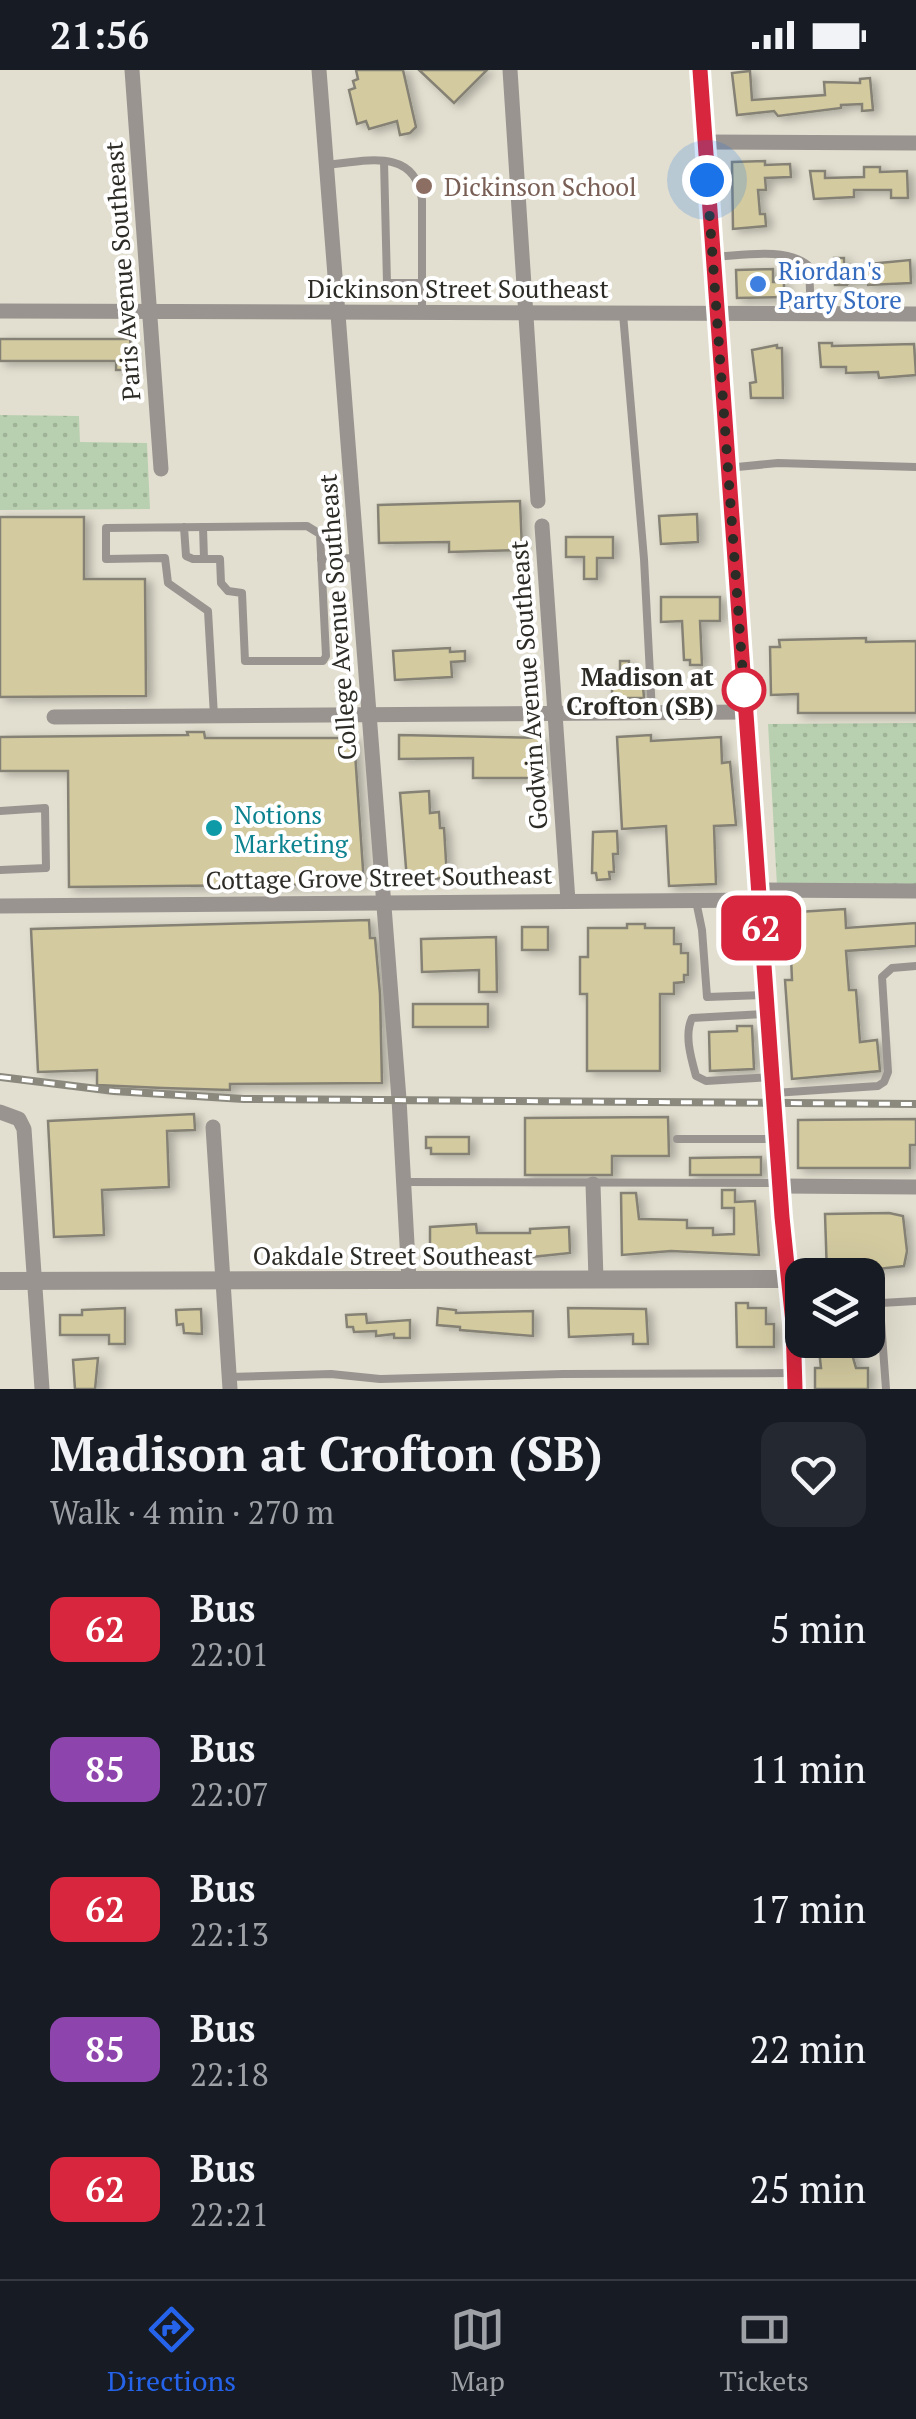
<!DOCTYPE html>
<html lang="en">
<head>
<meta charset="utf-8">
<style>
  body { margin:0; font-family:"PT Serif",serif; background:#242831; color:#f1f3f6; height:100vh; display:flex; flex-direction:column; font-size:38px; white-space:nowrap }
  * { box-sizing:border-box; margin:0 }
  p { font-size:32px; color:#9ea1a6 }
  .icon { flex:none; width:55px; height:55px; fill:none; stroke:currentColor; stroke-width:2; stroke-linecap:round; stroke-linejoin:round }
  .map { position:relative; height:1319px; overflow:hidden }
  .side { display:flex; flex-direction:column; background:#171b24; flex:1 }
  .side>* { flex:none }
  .badge { padding:0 20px; border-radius:15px; font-size:35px; line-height:65px }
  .tools { position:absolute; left:785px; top:1188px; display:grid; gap:20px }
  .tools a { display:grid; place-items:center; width:100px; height:100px; border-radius:20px; background:#171b24; box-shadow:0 10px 40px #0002; font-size:50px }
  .you { position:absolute; width:50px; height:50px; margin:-25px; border:8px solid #fff; border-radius:50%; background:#1a73e8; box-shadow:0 0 0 15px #1a73e833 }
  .map>.badge { position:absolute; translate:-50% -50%; box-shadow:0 0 0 5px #fff }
  .round { display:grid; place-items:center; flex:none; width:105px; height:105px; border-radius:20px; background:#242831 }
  .headline { display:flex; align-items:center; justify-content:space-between; height:170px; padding:0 50px }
  h1 { font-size:48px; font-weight:600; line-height:75px }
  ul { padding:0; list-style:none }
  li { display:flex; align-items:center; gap:30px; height:140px; padding:0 50px }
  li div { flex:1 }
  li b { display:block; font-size:38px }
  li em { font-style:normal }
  li .badge { min-width:110px; font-weight:700; text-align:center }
  .status { display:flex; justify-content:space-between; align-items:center; height:70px; padding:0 50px; background:#171b24; direction:ltr }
  .status svg { height:28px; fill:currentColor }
  .menu { display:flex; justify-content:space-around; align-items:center; height:140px; border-top:2px solid #363941; background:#171b24; font-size:28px; color:#9ea1a6 }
  .menu a { display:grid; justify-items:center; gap:5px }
  .menu .selected { color:#2563eb }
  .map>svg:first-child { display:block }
  .grass { fill:url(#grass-dots) }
  .building { fill:#d3caa0; stroke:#858274; stroke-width:2.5; filter:url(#shadow) }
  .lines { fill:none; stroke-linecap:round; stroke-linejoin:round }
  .service { stroke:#9a9490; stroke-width:8 }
  .minor { stroke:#9a9490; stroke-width:15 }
  .tertiary { stroke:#9a9490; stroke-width:18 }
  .rail-casing { stroke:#8b897e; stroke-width:8 }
  .rail { stroke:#fff; stroke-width:4; stroke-dasharray:11; stroke-linecap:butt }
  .line-casing { stroke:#fff; stroke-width:22 }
  .line { stroke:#d7263d; stroke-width:15 }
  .walk { stroke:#2c2b25; stroke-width:10; stroke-dasharray:0 18 }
  .education-dot { fill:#8d6e63; stroke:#fff; stroke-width:4 }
  .shop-dot { fill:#3f7fe0; stroke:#fff; stroke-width:4 }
  .stop-dot { fill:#fff; stroke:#d7263d; stroke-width:5 }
  .culture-dot { fill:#0f9aa8; stroke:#fff; stroke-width:4 }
  .labels { text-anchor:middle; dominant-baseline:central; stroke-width:8; stroke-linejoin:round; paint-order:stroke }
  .education-label { font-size:25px; fill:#785e54; stroke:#fff; text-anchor:start }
  .shop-label { font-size:25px; fill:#366cbe; stroke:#fff; text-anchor:start }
  .street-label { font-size:25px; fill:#2c2b25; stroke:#fff }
  .stop-label { font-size:25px; font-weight:bold; fill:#2c2b25; stroke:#fff; text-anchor:end }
  .culture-label { font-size:25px; fill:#0d838f; stroke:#fff; text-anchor:start }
</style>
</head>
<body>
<div class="status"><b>21:56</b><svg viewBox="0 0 49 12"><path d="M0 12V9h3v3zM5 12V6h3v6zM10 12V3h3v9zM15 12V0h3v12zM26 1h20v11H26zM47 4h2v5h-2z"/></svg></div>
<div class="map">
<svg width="916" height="1319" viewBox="0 0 916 1319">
  <defs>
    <pattern id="grass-dots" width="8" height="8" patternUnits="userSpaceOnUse" patternTransform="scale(2.5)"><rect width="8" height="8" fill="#b9d0b0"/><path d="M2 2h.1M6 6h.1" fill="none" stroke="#9fb397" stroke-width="1.8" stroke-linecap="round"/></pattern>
    <filter id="shadow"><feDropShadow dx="5.5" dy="3" stdDeviation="5" flood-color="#0004"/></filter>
  </defs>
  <rect width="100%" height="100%" fill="#e2dfd0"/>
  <!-- grass -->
  <g class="grass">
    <path d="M0,345l79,1 1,26 67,1 3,66 -150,1z"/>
    <path d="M916,653v164l-139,-1 -9,-162z"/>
  </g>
  <!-- building -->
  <g class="building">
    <path d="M356,0h47l13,57 -6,6 -10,2 -3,-14 -28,8 -3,-8 -9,3 -8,-34 6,-2 -2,-7 5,-2z"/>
    <path d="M419,0h68l-33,33z"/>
    <path d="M750,1l2,29 73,-5 -1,-13 36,1v-4l10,-1 3,32 -11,1v-7l-21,1v3l-63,8 -4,-5 -37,4 -5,-42z"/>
    <path d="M765,91v4l25,-1 1,13 -26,1 1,12h-8l2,24h5l1,12 -33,3 -1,-67z"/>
    <path d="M864,97h16v5l27,-1 1,27h-17v-8h-37v7l-40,2 -4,-28h15v7l39,-1z"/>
    <path d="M834,188h10v9l22,1 3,-4 41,-4 1,23 -43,2v-4l-19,1 -2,3h-12z"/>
    <path d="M773,199v13h11v15l-47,1 -1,-28z"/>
    <path d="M0,269h130l3,31h-17v-9h-116z"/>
    <path d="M819,273h13v3l82,-2 2,31 -37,3 -1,-6 -32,1v-6h-25z"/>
    <path d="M777,275v3h5l1,50h-32l-1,-15 6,-1 -4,-32z"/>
    <path d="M520,431l2,49 -73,2v-10l-70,1 -1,-38z"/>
    <path d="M697,444l1,28 -37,2 -2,-28z"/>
    <path d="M0,447h84v62h61l1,117 -146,1z"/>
    <path d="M566,467h47v21h-16v21h-13v-22h-18z"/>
    <path d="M661,527h59v24h-20l2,44h-12v-5h-6l-2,-39 -21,1z"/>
    <path d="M866,568v4l50,-1v72h-118v-19l-27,1 -1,-48h10l-1,-7z"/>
    <path d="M450,578v4l15,-1v10l-14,1 1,15 -57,3 -2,-29z"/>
    <path d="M620,591h9v14h13l2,23h-32v-24h8z"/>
    <path d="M187,662h17l1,6h149l10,146 -295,3 -1,-116h-68v-34l188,-2z"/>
    <path d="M399,665l143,3 1,40h-70v-20l-74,1z"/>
    <path d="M651,665v6l70,-4 1,26 8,-1 6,63 -22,1 2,58 -47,2 -3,-60 -44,3 -5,-92z"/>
    <path d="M429,721l1,22 9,-1 1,16h4l3,50 -40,2 -7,-87z"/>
    <path d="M617,761l1,23h-5l1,18h-5l1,7 -13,1 -1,-7h-4l1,-41z"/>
    <path d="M845,839l1,19 70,-5v23l-70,5 3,39h7l4,52 17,-2 3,31 -88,8 -7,-99h7l-2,-46 9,-1 -1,-21z"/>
    <path d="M369,850l1,18h5l5,56 2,89 -152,1v6l-67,-2 -66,-3v-15l-59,2 -7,-143z"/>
    <path d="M627,854h18v4h29v16h7v9h7v22h-4v7l-10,1v11h-14v77h-73v-77h-7v-37h8v-29h39z"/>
    <rect x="522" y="857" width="26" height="23"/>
    <path d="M496,867l1,55h-18v-22l-57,2 -1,-33z"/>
    <rect x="413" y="934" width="75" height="23"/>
    <path d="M737,956h15l2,43 -44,2 -1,-39 28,-1z"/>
    <path d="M194,1044l1,16 -28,1 2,56 -67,3 2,45 -50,2 -6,-116z"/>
    <path d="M668,1047l1,39h-57v19h-87v-57z"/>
    <path d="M916,1049v26h-6v23h-112v-48z"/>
    <path d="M426,1067h43v17h-38v-6h-5z"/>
    <path d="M761,1087v18h-71v-17z"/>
    <path d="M722,1120h13v12l20,-1 4,54 -88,-4 -49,4 -1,-62h15l3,26 48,1v8h26v7l21,-1v-26h-12z"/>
    <path d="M889,1143l14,3 4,35 -3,15 -36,4v5h-41l-2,-61z"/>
    <path d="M476,1154l1,9h53v-4l39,-2 1,26 -39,4v-4l-101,-1v-25z"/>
    <path d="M736,1233h12v5h18v16h8v23h-37z"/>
    <path d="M125,1238v36h-16v-9h-49v-20h22v-5z"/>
    <path d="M438,1238l18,2v3l77,-2v25l-73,-6v-3l-23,-2z"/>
    <path d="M568,1238l78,1 2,35h-15v-10l-64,3z"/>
    <path d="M201,1239l1,25 -18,-1 -1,-9 -6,1 -1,-15z"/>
    <path d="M366,1244l1,9 43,-3v18h-16v-4l-18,2v-5l-22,1 -1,-5h-6l-1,-12z"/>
    <path d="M850,1277l6,21h12v21h-53v-21h6l-2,-18z"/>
    <path d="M98,1288l-3,31h-20l-2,-29z"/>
  </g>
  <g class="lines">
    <!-- service -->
    <g class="service">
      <path d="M384,91l3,122h35"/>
      <path d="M327,95c38,-4 89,-18 95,35v112"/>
      <path d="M712,187c29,-1 73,-11 97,9l2,49"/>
      <path d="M623,244l21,245 8,154"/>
      <path d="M727,398l51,-5 138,4"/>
      <path d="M184,457l2,29 7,3h27l1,24 7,8 14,2 3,68h78l3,-5 -6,-122 -13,-8 -201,2v31l59,-1 3,25 40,28 6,105"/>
      <path d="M203,457l1,32"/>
      <path d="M321,489l36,-1"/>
      <path d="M0,741l45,-3 1,60 -46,2"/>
      <path d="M696,831l6,29 5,67 59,-2"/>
      <path d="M765,944l-73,4c-8,17 -1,40 4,58l10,5 66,-4"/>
      <path d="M774,1023l104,-7 6,-4 4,-10 -6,-95 10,-9 24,-2"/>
      <path d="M677,1069h100"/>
      <path d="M404,1112l376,1"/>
      <path d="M868,1251h13v-18l35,-2"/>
      <path d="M881,1251l5,68"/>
      <path d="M229,1307l102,-3 49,5 183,-5 231,-1"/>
    </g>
    <!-- minor -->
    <g class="minor">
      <path d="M132,0l29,399"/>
      <path d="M319,0l80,1029 10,181"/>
      <path d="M510,0l28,431"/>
      <path d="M704,72l212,1"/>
      <path d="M0,241l916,3"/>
      <path d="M542,456l26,375"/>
      <path d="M54,647l692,-5"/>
      <path d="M759,820l157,1"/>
      <path d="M0,836l759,-6"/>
      <path d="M0,1042l19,7 5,10 18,260"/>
      <path d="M213,1057l17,262"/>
      <path d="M593,1114l3,95"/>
      <path d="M780,1116l136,1"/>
    </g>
    <!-- tertiary -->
    <g class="tertiary">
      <path d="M699,0l81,1116 13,137 2,66"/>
      <path d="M0,1211l787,-2"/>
    </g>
    <defs>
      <path id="rail" d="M0,1007l114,14 130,8 672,5"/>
    </defs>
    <!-- rail casing -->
    <use href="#rail" class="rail-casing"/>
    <!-- rail -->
    <use href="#rail" class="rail"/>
  </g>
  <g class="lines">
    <defs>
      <path id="line" d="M700,0l82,1147 11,106 2,66"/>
    </defs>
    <!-- line casing -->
    <use href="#line" class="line-casing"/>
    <!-- line -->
    <use href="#line" class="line"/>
    <!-- walk -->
    <path class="walk" d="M707,110l37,510"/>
  </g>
  <!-- markers -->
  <circle class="education-dot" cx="424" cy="116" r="10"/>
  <circle class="shop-dot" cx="758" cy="214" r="10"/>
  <circle class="stop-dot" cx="744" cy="620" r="20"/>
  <circle class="culture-dot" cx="214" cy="758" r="10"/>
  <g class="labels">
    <!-- education labels -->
    <g class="education-label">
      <text x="444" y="116">Dickinson School</text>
    </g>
    <!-- shop labels -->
    <g class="shop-label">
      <text x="778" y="200">Riordan's<tspan x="778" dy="29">Party Store</tspan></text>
    </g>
    <!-- street labels -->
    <g class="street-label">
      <text transform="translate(122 201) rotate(-94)">Paris Avenue Southeast</text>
      <text x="458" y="218">Dickinson Street Southeast</text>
      <text transform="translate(337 547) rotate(-94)">College Avenue Southeast</text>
      <text transform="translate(528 615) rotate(-94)">Godwin Avenue Southeast</text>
      <text transform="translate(379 807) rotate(-1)">Cottage Grove Street Southeast</text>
      <text x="393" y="1185">Oakdale Street Southeast</text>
    </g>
    <!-- stop labels -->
    <g class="stop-label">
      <text x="714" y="606">Madison at<tspan x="714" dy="29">Crofton (SB)</tspan></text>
    </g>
    <!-- culture labels -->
    <g class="culture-label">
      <text x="234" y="744">Notions<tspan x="234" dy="29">Marketing</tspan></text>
    </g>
  </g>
</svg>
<div class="tools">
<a><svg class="icon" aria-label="layers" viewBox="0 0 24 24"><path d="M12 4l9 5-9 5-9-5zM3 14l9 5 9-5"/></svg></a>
</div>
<div class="you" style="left:707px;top:110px"></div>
<b class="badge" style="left:761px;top:858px;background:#d7263d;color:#fff">62</b>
</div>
<section class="side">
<div class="headline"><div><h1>Madison at Crofton (SB)</h1><p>Walk · 4 min · 270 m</p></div><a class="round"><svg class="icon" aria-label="heart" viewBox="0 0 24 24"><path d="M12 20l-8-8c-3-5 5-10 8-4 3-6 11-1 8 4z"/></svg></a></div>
<ul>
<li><span class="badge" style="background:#d7263d;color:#fff">62</span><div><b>Bus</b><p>22:01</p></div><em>5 min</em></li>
<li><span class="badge" style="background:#8e44ad;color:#fff">85</span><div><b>Bus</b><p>22:07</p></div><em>11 min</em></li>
<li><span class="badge" style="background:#d7263d;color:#fff">62</span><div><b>Bus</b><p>22:13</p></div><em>17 min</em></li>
<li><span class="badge" style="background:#8e44ad;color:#fff">85</span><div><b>Bus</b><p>22:18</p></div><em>22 min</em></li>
<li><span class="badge" style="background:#d7263d;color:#fff">62</span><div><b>Bus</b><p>22:21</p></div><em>25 min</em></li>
</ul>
</section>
<nav class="menu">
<a class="selected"><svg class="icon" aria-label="directions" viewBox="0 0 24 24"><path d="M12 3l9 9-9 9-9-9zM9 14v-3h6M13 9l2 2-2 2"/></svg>Directions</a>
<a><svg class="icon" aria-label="map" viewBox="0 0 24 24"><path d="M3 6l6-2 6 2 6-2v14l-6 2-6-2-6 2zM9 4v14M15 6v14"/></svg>Map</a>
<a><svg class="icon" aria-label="tickets" viewBox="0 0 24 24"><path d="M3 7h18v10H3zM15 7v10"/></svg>Tickets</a>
</nav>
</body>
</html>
